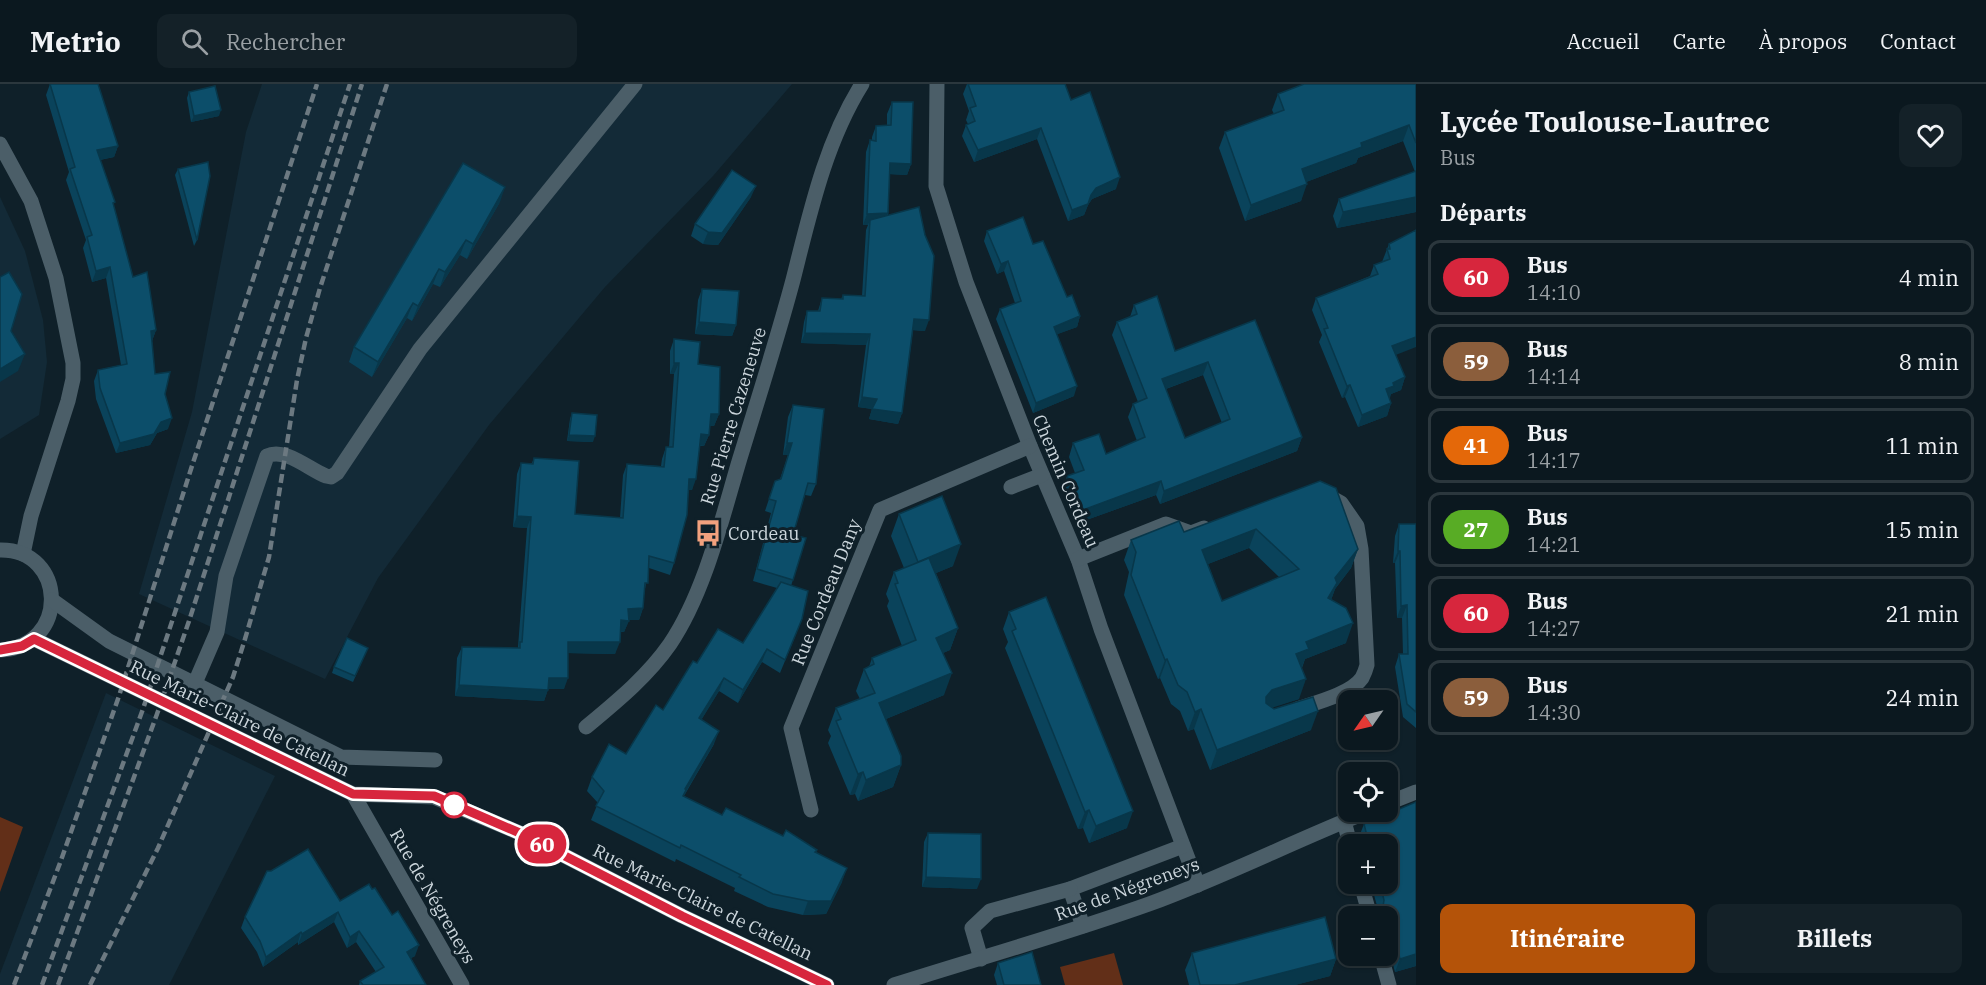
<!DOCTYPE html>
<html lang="fr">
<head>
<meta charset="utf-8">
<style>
  body { margin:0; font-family:"IBM Plex Serif",serif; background:#142128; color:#f1f3f6; height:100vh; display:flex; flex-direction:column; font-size:22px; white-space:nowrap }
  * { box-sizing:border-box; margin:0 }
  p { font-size:20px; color:#9aa0a4 }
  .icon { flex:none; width:33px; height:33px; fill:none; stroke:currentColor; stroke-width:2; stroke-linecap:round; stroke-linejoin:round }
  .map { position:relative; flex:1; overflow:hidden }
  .drawer { display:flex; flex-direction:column; background:#0b181f; width:570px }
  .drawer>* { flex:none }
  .badge { padding:0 12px; border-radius:20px; font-size:21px; line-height:39px }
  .needle { width:39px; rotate:236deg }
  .controls { position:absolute; left:1338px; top:606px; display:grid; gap:12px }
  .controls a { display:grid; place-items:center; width:60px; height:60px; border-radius:12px; background:#0b181f; box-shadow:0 2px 4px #0004,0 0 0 2px #2b373d; font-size:30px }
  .map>.badge { position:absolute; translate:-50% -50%; box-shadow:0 0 0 3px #fff }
  h2 { padding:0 24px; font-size:22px; line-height:54px }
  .round { display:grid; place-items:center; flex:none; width:63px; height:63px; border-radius:12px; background:#142128 }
  .headline { display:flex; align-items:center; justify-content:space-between; height:102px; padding:0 24px }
  h1 { font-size:28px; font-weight:800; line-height:45px }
  .button { display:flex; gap:12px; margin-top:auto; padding:12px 24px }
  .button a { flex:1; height:69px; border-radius:12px; background:#b45309; color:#fff; font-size:24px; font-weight:800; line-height:69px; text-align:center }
  .button a+a { background:#142128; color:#f1f3f6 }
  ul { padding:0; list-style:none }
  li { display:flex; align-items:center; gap:18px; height:75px; margin:0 12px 9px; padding:0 12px; border:3px solid #2b373d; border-radius:12px }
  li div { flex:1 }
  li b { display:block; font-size:22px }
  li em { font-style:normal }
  li .badge { min-width:66px; font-weight:700; text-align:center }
  header { display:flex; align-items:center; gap:36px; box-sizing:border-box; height:84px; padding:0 30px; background:#0b181f; border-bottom:2px solid #2b373d }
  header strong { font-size:28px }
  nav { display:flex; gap:33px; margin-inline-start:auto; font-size:21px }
  .search { width:420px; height:54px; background:#142128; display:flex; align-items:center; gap:15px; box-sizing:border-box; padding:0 21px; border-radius:12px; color:#9aa0a4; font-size:22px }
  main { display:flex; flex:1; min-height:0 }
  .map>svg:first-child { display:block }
  .built { fill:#132a37 }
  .green { fill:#622f18 }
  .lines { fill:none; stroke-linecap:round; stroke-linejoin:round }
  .minor { stroke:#4b5e68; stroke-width:15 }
  .rail { stroke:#6c7981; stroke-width:4.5; stroke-dasharray:9 4.5; stroke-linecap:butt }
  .wall { fill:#0a435b; fill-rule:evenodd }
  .shaded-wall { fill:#08374a }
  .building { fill:#0c4e6a; stroke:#08374a; stroke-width:1.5; fill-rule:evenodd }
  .line-casing { stroke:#fff; stroke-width:14 }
  .line { stroke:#d7263d; stroke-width:9 }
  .stop-dot { fill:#fff; stroke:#d7263d; stroke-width:3 }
  .labels { text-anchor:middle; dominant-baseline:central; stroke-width:6; stroke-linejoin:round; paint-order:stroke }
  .street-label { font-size:18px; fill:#ccd6dc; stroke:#0f2029 }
  .poi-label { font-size:18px; fill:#ccd6dc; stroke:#0f2029; text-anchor:start }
</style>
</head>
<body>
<header>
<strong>Metrio</strong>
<div class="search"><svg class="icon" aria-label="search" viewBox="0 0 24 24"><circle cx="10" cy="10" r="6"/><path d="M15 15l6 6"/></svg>Rechercher</div>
<nav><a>Accueil</a><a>Carte</a><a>À propos</a><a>Contact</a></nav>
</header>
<main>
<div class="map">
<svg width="1416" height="901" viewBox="0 0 1416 901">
  <rect width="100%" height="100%" fill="#0f2029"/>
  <!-- built -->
  <g class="built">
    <path d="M262,0h530l-79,92 -108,111 -116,138 -111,153 -53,101 -186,-85 53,-182 54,-280z"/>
    <path d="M0,113l25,54 18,69 4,42 -8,53 -39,24z"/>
    <path d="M106,609l169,83 -106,209h-169v-11z"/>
  </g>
  <!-- green -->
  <g class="green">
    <path d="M0,733l23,10 -23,65z"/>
    <path d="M1114,869l9,32h-58l-5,-18z"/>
  </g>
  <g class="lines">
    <!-- minor -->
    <g class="minor">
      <path d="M937,0l-1,102 30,96 64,164 48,113 23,70 97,256"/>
      <path d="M0,60l31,57 25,77 17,85v16l-5,22 -37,115 -8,38"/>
      <path d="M1011,403l31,-12"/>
      <path d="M0,466c67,-1 70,97 0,100"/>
      <path d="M1078,475l88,-35 25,9 13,-5"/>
      <path d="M52,516l57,41 232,116 94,3"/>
      <path d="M34,555l319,155 81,3 88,37 160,82 145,69"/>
      <path d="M195,599l22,-51 9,-56 41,-120c18,-9 43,14 59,20l5,1 6,-4 83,-124 215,-265"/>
      <path d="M1297,625c18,-6 54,-15 65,-31 2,-4 4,-9 5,-13l-6,-116 -4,-23 -16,-23 -16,-9"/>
      <path d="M586,643c30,-25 61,-50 84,-83 35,-52 52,-126 70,-186 18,-59 37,-118 53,-178 17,-67 32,-137 69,-196"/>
      <path d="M353,710l109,191"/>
      <path d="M1388,719l28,-11"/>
      <path d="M811,726l-20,-82 89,-218 150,-64"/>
      <path d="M1344,737l6,23"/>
      <path d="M1361,800l9,32"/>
      <path d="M1083,842l-13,-37 113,-43"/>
      <path d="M1381,872l8,29"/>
      <path d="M981,875l-9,-31 18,-17 80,-22"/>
      <path d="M894,901c85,-27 171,-51 255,-81 74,-27 145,-63 218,-92"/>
    </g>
    <!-- rail -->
    <g class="rail">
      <path d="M14,901l46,-122 59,-167 72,-227 126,-385"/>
      <path d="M42,901l101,-276 207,-625"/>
      <path d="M58,901l99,-271 32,-93 173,-537"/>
      <path d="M90,901l68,-137 75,-171 12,-38 24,-82 28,-177 9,-42 14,-50 67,-204"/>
    </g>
  </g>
  <!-- wall -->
  <g class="wall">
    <path d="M50,0l68,62 -4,11 -14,3 33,117 23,53 -4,11 3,33 10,20 3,35 -11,4 -7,12 -34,8 -20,-54 -2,-18 4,-11 23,-5 -15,-87 -14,4 -9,-34 3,-8 -20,-60 3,-8 -23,-77z"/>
    <path d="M967,0h98l6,16 45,89 -24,10 -4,6 -4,10 -16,6 -31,-82 -63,23 -12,-26 4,-11 2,-1 -2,-4 3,-9 -6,-17z"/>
    <path d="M1416,0v128l-79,16 -4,-12 6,-17 76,-27 -12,-31 -45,17 -2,5 -50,19 -5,19 -56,20 -26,-73 6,-16 49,-18 -2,-4 6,-16z"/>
    <path d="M189,8l30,24 -28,6 -4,-24z"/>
    <path d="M892,18l19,62 -4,11 -17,-1 -2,41 37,116 -12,-1 -11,83 -4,11 -29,-5 3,-10 -14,-2 8,-62 -65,-2 3,-21 3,-11h11l4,-13 19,1 2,-4 19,1 4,-66 2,-5h-5l3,-73 4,-12 2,1v-4l4,-11 11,-1v-11z"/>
    <path d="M178,85l19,71 -3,6 -19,-71z"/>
    <path d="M751,113l-33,48 -15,-1 -12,-8 4,-12z"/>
    <path d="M500,118l-33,57 -7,-4 -20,32 -7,-3 -21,37 -5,-3 -35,59 -23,-15 5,-15z"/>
    <path d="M1416,146l-20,125 9,22 -4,13 -10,4 -2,4 2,5 -4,13 -29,11 -13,-30 -3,1 -23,-56 3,-7 -10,-25 4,-12 54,-22 4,-11 8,-3 7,-18z"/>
    <path d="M987,147l46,13 47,72 -3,11 -20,7 17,62 -41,17 -37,-94 4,-10 15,-6 -11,-32 -7,3 -13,-33z"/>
    <path d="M702,205l34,36 -4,11 -37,-2 3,-34z"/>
    <path d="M1134,221l41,46 80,-31 47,117 -5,14 -137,53 -4,-9 -78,28 -2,-7 -2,1 -11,-28 4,-13 8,-3 -6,-16 4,-14 33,11 31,-13 -9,-24 5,-13 5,-2 -26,-67 5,-13 13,-5zM1203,291l19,48 -37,15 -19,-49z"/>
    <path d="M674,255l24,25 21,50 -5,12h-5v9l-5,11h-4l-8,44h-4l-14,73 -4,12 -21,-7 -5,26 -1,14 -4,12h-10l-5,12h-4l-5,22 -47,-1 -4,36h-16l-4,12 -89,-5 2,-38 5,-11 56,1v-1l9,-119 -14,-1 4,-53 4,-11h11l2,-5 41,56 45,4 3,-43 4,-11 34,2 1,-7 4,-12h3l5,-73h-4v-23z"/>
    <path d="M793,321l23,79 -5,12 -6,-1 -12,40 13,3 -15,48 6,46 -17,41 -18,-11 -24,41 -19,-12 -18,29 13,24 -30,52 38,19 61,21 34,14 -1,3 26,29 -16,32 -23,1 -35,-8 -34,-16 1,-3 -59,-29 -1,3 -84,-42 7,-17 -11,-12 5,-14 34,-23 37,-44 34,-47 46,-20 34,-55 -24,-7 18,-68 -6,-2 10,-30 5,-2 8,-24h-5l5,-38z"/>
    <path d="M572,329l21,29 -26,-1 3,-22z"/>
    <path d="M1320,397l38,68 -7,19 -16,21 -4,11 15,43 -41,16 -3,9 -3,31 -27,8 39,23 -101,40 -16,-41 -6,2 -8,-20 -9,-7 -11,-26 -2,1 -34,-84 5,-23 -5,-12 7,-20 53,-8zM1249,464l30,29 -57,24 -14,-37z"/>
    <path d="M899,430l54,52 -17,7 22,55 -8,22 -7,3 1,42 -58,24 15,46 -8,22 -35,14 -3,-7 -5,1 -22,-52 3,-7 -3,-6 8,-22 24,-9 -4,-8 8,-22 5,-2 3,-9 30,-12 -15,-40 2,-5 -3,-7 8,-22 10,-4 -13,-32z"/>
    <path d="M1399,440h17v204l-13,-11 -8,-50 4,-13h4l-1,-36h-5l-2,-55h-2l2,-27z"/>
    <path d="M1009,528l118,216 -38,15 -6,-15 -5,1 -73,-181 3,-6 -5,-13z"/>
    <path d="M368,564l-15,34 -21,-9 2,-6z"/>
    <path d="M1416,718v164l-21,6 -5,-19 -2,-3v-34h-9v-3l-8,-29h17v-40h-27l-2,-7 5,-13z"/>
    <path d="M928,749l49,56 -55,-2 2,-45z"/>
    <path d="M340,817l75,55 -4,2 15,27h-67l1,-4 16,-9 -20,-30 -9,6 -13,-26 -36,23v-3l-35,25 -6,-15 -16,-24 4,-11z"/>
    <path d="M1192,869l144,6 -6,17 -35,9h-106l-4,-15z"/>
    <path d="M998,879l43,22h-44l-3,-10z"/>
  </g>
  <!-- shaded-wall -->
  <g class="shaded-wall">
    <path d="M221,26l-2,6 -28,6 3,-6z"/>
    <path d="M1409,41l-6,16 -45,17 -2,5 -60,23 6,-17 59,-26z"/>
    <path d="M1041,44l-4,11 -63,23 4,-12z"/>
    <path d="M118,62l-4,11 -21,4 4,-11z"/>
    <path d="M890,79l21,1 -4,11 -21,-1z"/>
    <path d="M1120,93l-4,12 -24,10 -4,6 -4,10 -16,6 4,-11 19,-15 5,-7z"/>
    <path d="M1307,100l-6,17 -56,20 6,-16z"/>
    <path d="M756,102l-5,11 -33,48 -15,-1 5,-12z"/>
    <path d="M505,103l-5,15 -33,57 6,-15z"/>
    <path d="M1416,113v15l-79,16 6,-16z"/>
    <path d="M888,129l-4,12 -14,-5 -2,5h-5l4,-11z"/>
    <path d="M466,156l-6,15 -20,32 5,-15z"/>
    <path d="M1008,177l-4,10 -7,3 4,-10z"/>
    <path d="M110,183l-4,11 -14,4 4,-11z"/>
    <path d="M439,185l-6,15 -21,37 6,-15z"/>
    <path d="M413,219l-6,15 -35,59 6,-15z"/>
    <path d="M1080,232l-3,11 -27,10 4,-10z"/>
    <path d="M914,235l15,1 -4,11 -15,-1z"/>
    <path d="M699,238l37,3 -4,11 -37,-2z"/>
    <path d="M156,246l-4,11 -1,-10z"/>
    <path d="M805,249l65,1 -4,11 -65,-2z"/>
    <path d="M1416,253v10l-28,11 4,-12z"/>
    <path d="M25,270l-7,17 -18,11v-13z"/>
    <path d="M1208,278l-5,13 -46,17 5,-13z"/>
    <path d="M674,279h5l-5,11h-4z"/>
    <path d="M1405,293l-4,13 -10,4 -1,4 -9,3 5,-12 7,-6z"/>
    <path d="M1350,301l-5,12 -3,1 5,-12z"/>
    <path d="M1077,302l-3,10 -41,17 3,-10z"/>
    <path d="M862,313l15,2 -4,10 -15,-2z"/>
    <path d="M1391,319l-4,13 -29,11 4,-12z"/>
    <path d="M872,325l30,4 -4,11 -29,-5z"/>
    <path d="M711,330h8l-5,12h-7z"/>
    <path d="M172,334l-4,11 -11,4 -7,12 -34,8 4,-10 41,-21z"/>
    <path d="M701,350l8,1 -5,11 -7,-1z"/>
    <path d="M569,351l26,1 -2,6 -26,-1z"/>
    <path d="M1302,353l-5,14 -137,53 4,-13z"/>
    <path d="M787,359h5l-4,12h-5z"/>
    <path d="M689,395h7l-4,11h-7z"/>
    <path d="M1161,397l-5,14 -78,28 5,-13z"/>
    <path d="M1081,419l-5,13 -2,1 5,-13z"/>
    <path d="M517,432l14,1 -4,11 -14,-1z"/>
    <path d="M1256,445l-7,19 -54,21 7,-19z"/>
    <path d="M961,460l-8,22 -43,18 8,-22z"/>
    <path d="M1358,465l-7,19 -16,21 -5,14 -10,14 15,-39z"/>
    <path d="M1398,467h2l-5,12h-2z"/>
    <path d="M1407,521l-5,13h-5l4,-12z"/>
    <path d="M643,524l-4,12h-13l3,1 -5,11 -7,-1 4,-11 7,-11z"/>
    <path d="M1353,539l-7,20 -41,16 -4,10 -5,-15 10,-12z"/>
    <path d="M958,544l-8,22 -22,9 8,-21z"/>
    <path d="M568,558h52l-5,12 -51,-1z"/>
    <path d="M767,565l-5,13 -24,41 5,-13z"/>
    <path d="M1167,575l-7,19 -2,1 7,-19z"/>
    <path d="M952,589l-8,22 -73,30 8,-22z"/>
    <path d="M549,594h19l-4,11h-19z"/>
    <path d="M724,594l-5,13 -25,41 5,-14z"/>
    <path d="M1306,595l-7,20 -34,11 1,-13 6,-7z"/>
    <path d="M459,601l89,5 -4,11 -89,-5z"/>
    <path d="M1201,625l-7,20 -6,2 7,-19z"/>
    <path d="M1318,627l-7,19 -101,40 7,-20z"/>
    <path d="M719,647l-5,13 -30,51 -3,9 4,-15z"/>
    <path d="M901,681l-8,22 -35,14 8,-21z"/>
    <path d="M863,688l-8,22 -5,1 8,-21z"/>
    <path d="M1089,726l-6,18 -5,1 7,-17z"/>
    <path d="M1133,727l-6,17 -38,15 7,-17z"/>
    <path d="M847,784l-5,14 -16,32 -23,1 5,-14z"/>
    <path d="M926,793l55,2 -4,10 -55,-2z"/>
    <path d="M338,828l-4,10 -36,23 4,-11z"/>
    <path d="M359,847l-3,11 -9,6 3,-11z"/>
    <path d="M301,848l-3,10 -35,25 3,-10z"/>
    <path d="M419,861l-4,11 -12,6 4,-10z"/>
    <path d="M1416,870v12l-21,6 5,-13z"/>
    <path d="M1336,875l-6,17 -35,9h-60z"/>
  </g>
  <!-- building -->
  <g class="building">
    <path d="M50,0h48l20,62 -21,4 18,52 -2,1 20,74 14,-5 9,58 -5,1 4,43 15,-2 -5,22 7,24 -11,4 -7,12 -34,9 -20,-55 -2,-18 29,-6 -17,-97 -14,4 -9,-34 5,-2 -22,-66 5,-2z"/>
    <path d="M968,0h97l6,16 19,-8 30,85 -24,11 -5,7 -3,9 -16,6 -31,-82 -63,22 -12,-25 9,-4 -5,-13 6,-2z"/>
    <path d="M1304,0h112v59l-7,-18 -48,18 1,4 -60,22 5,15 -56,21 -26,-73 59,-22 -6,-16z"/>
    <path d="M215,2l6,24 -27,6 -5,-24z"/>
    <path d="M892,18h21l-2,62 -21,-1 -2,50 -21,1 3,-74 6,1v-15l15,-1z"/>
    <path d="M208,78l2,14 -13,64 -19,-71z"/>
    <path d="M463,79l42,24 -32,57 -7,-4 -21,32 -6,-3 -21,37 -5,-3 -35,59 -24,-15z"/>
    <path d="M732,86l24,16 -34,47 -14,-1 -13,-8z"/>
    <path d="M1416,87v26l-73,15 -4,-13z"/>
    <path d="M919,123l6,28 9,21 -5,64 -15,-1 -12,94 -30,-4 5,-10 -15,-2 8,-63 -65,-1 2,-22h13l2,-13 21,1v-4l22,1 5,-76z"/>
    <path d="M1023,133l10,27 10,-3 24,56 5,-2 8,21 -26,11 23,59 -41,17 -36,-94 21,-8 -13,-40 -7,3 -14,-33z"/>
    <path d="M1416,146v107l-24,9 13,31 -12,6 1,3 -8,3 5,14 -29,12 -12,-30 -3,1 -23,-57 4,-1 -12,-30 62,-24 -4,-9 16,-6 -3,-10h3l-1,-5z"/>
    <path d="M9,188l13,22 -11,37 14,23 -25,15v-92z"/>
    <path d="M702,205l37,2 -3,34 -37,-3z"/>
    <path d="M1157,212l18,55 80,-31 47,117 -138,54 -3,-10 -78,29 -2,-7 -2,1 -12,-28 17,-6 -11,-27 26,-9 7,20 39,-17 -12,-33 14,-6 -30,-76 20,-8 -3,-9zM1208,278l22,57 -45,19 -23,-59z"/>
    <path d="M674,255l26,3 -2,22 22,3 -1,47h-8l-2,21 -8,-1 -5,45h-7l-2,36 -13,48 -25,-7 -1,27h-3l-2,25 -15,1 1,12 -8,-1 -1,22h-52v36h-19l-1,12 -89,-5 3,-38 58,1v-6h2l9,-125 -14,-1 4,-53 12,1 1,-6 45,3 -4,53 48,4 4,-54 37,3 2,-20h7l6,-84h-5z"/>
    <path d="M793,321l31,4 -8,75 -8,-1 -15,52 13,3 -13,42 -36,-11 19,-68 -7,-2 6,-18 6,-2 11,-36h-5z"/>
    <path d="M572,329l25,2 -2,21 -26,-1z"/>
    <path d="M1320,397l16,7 22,61 -23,29 2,5 -9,15 18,10 7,15 -47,19 3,7 -13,5 10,25 -34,11 -6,7v6l8,6 39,-12 5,14 -101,39 -16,-41 -6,3 -8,-20 -9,-7 -11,-26 -2,1 -34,-85 5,-23 -5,-12 48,-19 5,11zM1256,445l43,40 -77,32 -20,-51z"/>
    <path d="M942,412l19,48 -43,18 -19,-48z"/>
    <path d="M1399,440h17v188l-9,-8 -8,-50h9l-1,-49 -6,1 -1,-55h-2z"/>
    <path d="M929,474l29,70 -22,10 16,35 -73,30 22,53v9l-35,15 -3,-8 -5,2 -22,-53 5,-2 -5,-11 39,-15 -11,-24 10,-5 -2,-6 44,-18 -21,-56 3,-1 -4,-11z"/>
    <path d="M781,498l27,9 -6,28 -17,41 -18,-11 -24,41 -19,-12 -25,40 20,13 -34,58 1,1 -3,6 39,19 4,-7 57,28 3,-6 31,20 -2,2 32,16 -16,33h-23l-35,-7 -34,-17 2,-2 -60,-30 -1,3 -84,-42 8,-15 -12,-14 17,-33 17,10 30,-49 7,5 30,-49 4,2 21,-34 25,14z"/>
    <path d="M1046,513l87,214 -37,15 -7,-16 -4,2 -73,-181 4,-2 -7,-17z"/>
    <path d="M347,554l21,10 -13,28 -21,-9z"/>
    <path d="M1416,718v152l-16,5 -5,-19 -5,-6 -2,-11v-7h-2l-3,-9 1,-7 -4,-16h8v-40h-19l-5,-20z"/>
    <path d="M928,749l53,1v45l-55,-2z"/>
    <path d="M308,765l32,52 29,-17 3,5 3,-1 17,27 6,-4 21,34 -12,7 19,33h-63l-3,-4 24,-14 -25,-36 -9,6 -12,-25 -36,22 -1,-2 -35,25 -6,-16 -15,-24 22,-46h4z"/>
    <path d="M1325,833l11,42 -101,26h-35l-8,-32z"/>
    <path d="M1032,868l9,33h-37l-6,-22z"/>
  </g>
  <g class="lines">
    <defs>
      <path id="line" d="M0,566l22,-4 12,-7 319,155 81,2 88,38 160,82 145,69"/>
    </defs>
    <!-- line casing -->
    <use href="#line" class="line-casing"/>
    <!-- line -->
    <use href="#line" class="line"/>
  </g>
  <!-- icons -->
  <defs>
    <symbol id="bus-bare" viewBox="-9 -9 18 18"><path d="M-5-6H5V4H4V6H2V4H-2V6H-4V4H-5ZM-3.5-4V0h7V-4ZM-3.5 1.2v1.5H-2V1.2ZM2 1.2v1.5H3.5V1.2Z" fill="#f2a17e" stroke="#0f2029" stroke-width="2.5" paint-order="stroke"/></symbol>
  </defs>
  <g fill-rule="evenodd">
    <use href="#bus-bare" x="689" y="430" width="38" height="38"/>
  </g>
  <!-- markers -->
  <circle class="stop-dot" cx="454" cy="721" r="12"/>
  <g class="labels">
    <!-- street labels -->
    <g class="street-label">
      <text transform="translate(733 332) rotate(-73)">Rue Pierre Cazeneuve</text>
      <text transform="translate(1066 397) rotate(67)">Chemin Cordeau</text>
      <text transform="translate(826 508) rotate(-68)">Rue Cordeau Dany</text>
      <text transform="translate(240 634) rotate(26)">Rue Marie-Claire de Catellan</text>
      <text transform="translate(1127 805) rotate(-20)">Rue de Négreneys</text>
      <text transform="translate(433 812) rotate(60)">Rue de Négreneys</text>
      <text transform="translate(703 818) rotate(26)">Rue Marie-Claire de Catellan</text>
    </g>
    <!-- poi labels -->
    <g class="poi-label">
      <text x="728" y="449">Cordeau</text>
    </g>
  </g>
</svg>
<div class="controls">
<a><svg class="needle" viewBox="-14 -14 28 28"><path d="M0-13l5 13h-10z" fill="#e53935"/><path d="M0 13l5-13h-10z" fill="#9aa0a4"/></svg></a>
<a><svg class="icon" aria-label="locate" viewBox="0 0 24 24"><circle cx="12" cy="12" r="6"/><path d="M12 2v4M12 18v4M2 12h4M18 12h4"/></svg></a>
<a>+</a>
<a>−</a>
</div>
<b class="badge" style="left:542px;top:760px;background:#d7263d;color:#fff">60</b>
</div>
<section class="drawer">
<div class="headline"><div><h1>Lycée Toulouse-Lautrec</h1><p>Bus</p></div><a class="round"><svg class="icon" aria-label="heart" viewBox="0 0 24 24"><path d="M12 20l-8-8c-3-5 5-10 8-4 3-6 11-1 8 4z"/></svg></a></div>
<h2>Départs</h2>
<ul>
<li><span class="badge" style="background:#d7263d;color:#fff">60</span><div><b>Bus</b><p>14:10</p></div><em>4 min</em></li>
<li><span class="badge" style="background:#8b5e3c;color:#fff">59</span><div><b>Bus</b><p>14:14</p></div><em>8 min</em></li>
<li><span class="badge" style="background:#e46809;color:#fff">41</span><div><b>Bus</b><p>14:17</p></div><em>11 min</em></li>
<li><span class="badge" style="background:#58ac25;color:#fff">27</span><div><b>Bus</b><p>14:21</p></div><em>15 min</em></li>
<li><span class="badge" style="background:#d7263d;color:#fff">60</span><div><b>Bus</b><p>14:27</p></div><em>21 min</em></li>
<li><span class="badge" style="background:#8b5e3c;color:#fff">59</span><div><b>Bus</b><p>14:30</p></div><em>24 min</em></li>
</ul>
<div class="button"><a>Itinéraire</a><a>Billets</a></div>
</section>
</main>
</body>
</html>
